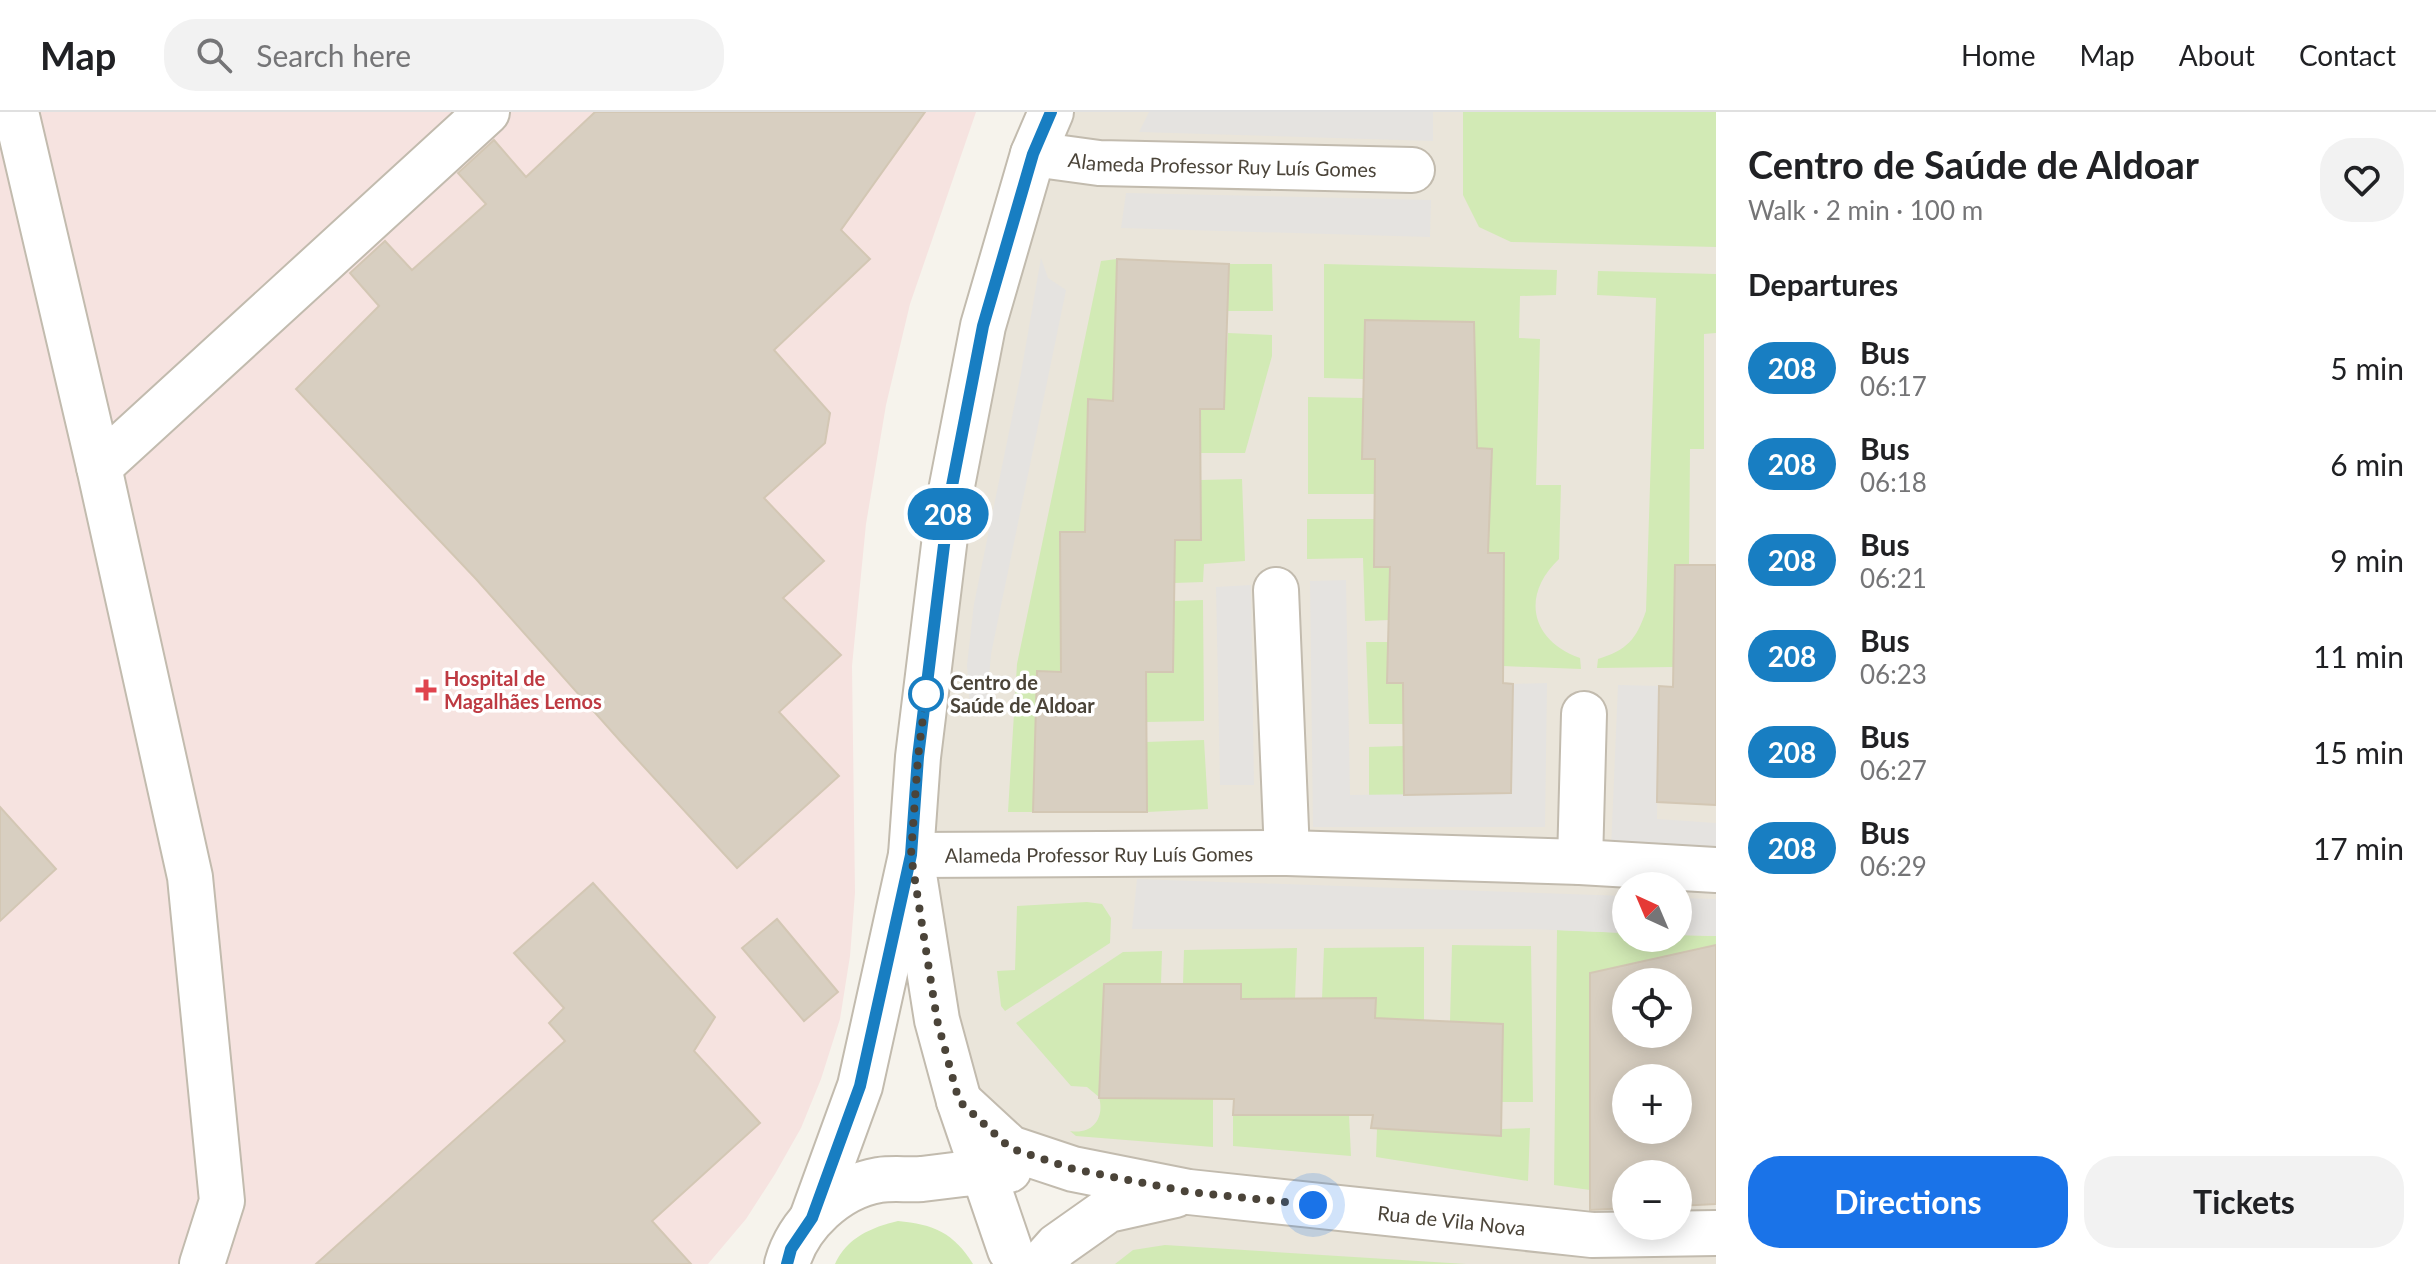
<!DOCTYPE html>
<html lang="en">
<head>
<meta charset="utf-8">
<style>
  body { margin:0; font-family:Lato,sans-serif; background:#f2f2f2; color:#202124; height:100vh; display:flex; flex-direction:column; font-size:30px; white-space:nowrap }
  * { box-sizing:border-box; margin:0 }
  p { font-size:26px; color:#757577 }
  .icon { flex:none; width:44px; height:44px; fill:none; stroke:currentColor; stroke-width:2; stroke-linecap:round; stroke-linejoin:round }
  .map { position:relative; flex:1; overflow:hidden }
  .sheet { display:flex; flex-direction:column; background:#fff; width:720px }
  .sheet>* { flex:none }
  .badge { padding:0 16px; border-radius:26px; font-size:28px; line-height:52px }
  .needle { width:52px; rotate:316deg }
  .fabs { position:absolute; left:1612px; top:760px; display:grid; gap:16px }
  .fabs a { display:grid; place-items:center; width:80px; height:80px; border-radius:50%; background:#fff; box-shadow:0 4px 20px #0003; font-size:40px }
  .you { position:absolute; width:40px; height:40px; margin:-20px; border:6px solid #fff; border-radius:50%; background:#1a73e8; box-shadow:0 0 0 12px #1a73e833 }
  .map>.badge { position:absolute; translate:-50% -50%; box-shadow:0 0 0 4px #fff }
  h2 { padding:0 32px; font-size:30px; line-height:72px }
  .round { display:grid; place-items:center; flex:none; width:84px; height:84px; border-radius:32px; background:#f2f2f2 }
  .overview { display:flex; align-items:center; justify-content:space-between; height:136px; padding:0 32px }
  h1 { font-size:38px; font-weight:700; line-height:60px }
  .action { display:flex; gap:16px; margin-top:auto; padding:16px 32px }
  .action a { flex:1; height:92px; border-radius:32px; background:#1a73e8; color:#fff; font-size:32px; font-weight:700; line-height:92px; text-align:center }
  .action a+a { background:#f2f2f2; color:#202124 }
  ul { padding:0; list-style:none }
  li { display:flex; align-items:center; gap:24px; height:96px; padding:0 32px }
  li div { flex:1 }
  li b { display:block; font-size:30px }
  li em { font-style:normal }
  li .badge { min-width:88px; font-weight:700; text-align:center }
  header { display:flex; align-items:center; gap:48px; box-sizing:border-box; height:112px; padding:0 40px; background:#fff; border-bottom:2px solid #e0e0e0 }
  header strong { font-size:38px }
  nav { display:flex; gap:44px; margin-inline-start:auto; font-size:28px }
  .search { width:560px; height:72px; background:#f2f2f2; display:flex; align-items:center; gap:20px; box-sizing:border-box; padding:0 28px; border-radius:32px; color:#757577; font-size:30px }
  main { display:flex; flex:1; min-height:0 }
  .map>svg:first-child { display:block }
  .residential { fill:#eae5da; fill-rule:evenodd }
  .medical { fill:#f6e3e0 }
  .green { fill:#d2eab5 }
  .parking { fill:#e5e3e0 }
  .building { fill:#d8cfc1; stroke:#d3c7b4; stroke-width:2; fill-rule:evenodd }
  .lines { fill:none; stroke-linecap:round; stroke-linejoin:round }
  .minor-casing { stroke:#c2bbae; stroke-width:48 }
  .minor { stroke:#fff; stroke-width:44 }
  .line-casing { stroke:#fff; stroke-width:18 }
  .line { stroke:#187ec2; stroke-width:12 }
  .walk { stroke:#4b4439; stroke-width:8; stroke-dasharray:0 14.4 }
  .health-dot { fill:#e0444e; stroke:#fff; stroke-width:3 }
  .stop-dot { fill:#fff; stroke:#187ec2; stroke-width:4 }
  .labels { text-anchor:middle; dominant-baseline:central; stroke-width:7; stroke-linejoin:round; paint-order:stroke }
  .street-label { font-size:20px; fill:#4b4439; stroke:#fff }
  .health-label { font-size:20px; font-weight:bold; fill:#be3a42; stroke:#fff; text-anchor:start }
  .stop-label { font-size:20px; font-weight:bold; fill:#4b4439; stroke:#fff; text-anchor:start }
</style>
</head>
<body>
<header>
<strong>Map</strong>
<div class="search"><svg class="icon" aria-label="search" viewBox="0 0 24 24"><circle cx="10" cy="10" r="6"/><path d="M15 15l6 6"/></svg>Search here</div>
<nav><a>Home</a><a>Map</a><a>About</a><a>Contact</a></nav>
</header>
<main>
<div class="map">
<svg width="1716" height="1152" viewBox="0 0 1716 1152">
  <rect width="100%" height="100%" fill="#f6f3ec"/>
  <!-- residential -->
  <path class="residential" d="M1051,0h665v1152h-643l22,-35 92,-37 -166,-49 -62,-42 -48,-246 39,-359zM1626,774h52v52h-52zM1626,870h52v52h-52zM1626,966h52v52h-52zM1626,1062h52v52h-52z"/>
  <!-- medical -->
  <path class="medical" d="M0,0h976l-66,192 -24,101 -20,119 -14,142 3,227 -5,63 -10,63 -19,60 -20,49 -26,46 -29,45 -38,45h-708z"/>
  <!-- green -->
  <g class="green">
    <path d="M1463,0h253v135l-205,-5 -32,-15 -16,-32z"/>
    <path d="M1117,147l-4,142 -25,-1 -3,132h-25l1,140h-24l-4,140h-25l9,-148 84,-403z"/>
    <path d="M1229,152h43l1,47h-45z"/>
    <path d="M1324,152l233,6 -1,25 -36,1 -1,42 21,1 -4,146h25l-2,74c-38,36 -29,81 21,99l1,11 -78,-3 1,-113h-16l4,-104 -15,-1 -3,-126 -109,-2 -1,59 -40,-1z"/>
    <path d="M1598,159l118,3v59l-12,1v115h-14l-1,116 -14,1 -2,101 -76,1 1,-9c29,-9 38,-19 48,-48l10,-313 -59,-3z"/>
    <path d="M1228,221l44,2v21l-27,97h-44l-1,-44h24z"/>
    <path d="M1308,285l56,1 -2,61h15l-2,35h-67z"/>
    <path d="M1242,367l3,82 -41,3 -1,18 -29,1 1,-43h26v-60z"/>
    <path d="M1307,407h69l-2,48h16l-1,53 -24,1 -2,-63 -56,1z"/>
    <path d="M1203,488l1,121 -58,1v-50l27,-1 1,-70z"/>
    <path d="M1366,530h22l-1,41h17l-1,41h-34z"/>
    <path d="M1204,628l4,69 -61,3 -1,-70z"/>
    <path d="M1404,634v49h-35v-48z"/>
    <path d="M1087,790l15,2 9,14 -1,25 -105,68 -4,-5 -4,-35 18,-1 2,-64z"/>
    <path d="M1557,818l69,3v5h52v-3l38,1v9l-126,28v217l-36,-5z"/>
    <path d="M1452,833l79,1 2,156h-31l1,-78 -53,-2z"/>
    <path d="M1424,835v73l-49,-2 -53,-19 2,-51z"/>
    <path d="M1297,836l-2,51h-54v-15h-58l1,-34z"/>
    <path d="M1162,839l-1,33h-57l-5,113 114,2v48l-137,-11 -6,-5c22,4 35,-12 29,-34l-12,-10 -16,-1 -55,-63 107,-71z"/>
    <path d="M1233,1003h116l2,41 -118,-10z"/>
    <path d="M1530,1016l-2,53 -152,-24 1,-28 123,7 1,-7z"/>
    <path d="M898,1109c35,3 56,12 75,43h-138c11,-26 37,-37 63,-43z"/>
    <path d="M1165,1133l301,19h-351l18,-14z"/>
  </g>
  <!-- parking -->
  <g class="parking">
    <path d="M1149,0h284v29l-294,-9z"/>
    <path d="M1126,81l305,7 -1,37 -309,-9z"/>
    <path d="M1041,146l7,20 18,12 -75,364 -4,44 -17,10 -3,-43 7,-61 47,-231z"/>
    <path d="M1346,468l4,215 161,-2 2,-109 34,-1 -2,144h-232l-3,-246z"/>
    <path d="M1251,473l3,200h-34l-4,-198z"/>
    <path d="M1618,573l41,1 -2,133 59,4v33l-105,-6z"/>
    <path d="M1137,767l489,17v37l-96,-4h-398z"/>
    <path d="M1678,786l38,1v37l-38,-1z"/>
  </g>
  <!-- building -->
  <g class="building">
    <path d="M595,0h330l-84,118 29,29 -96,91 56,63 -5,30 -61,55 60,63 -41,37 58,57 -62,57 60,64 -102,92 -115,-125 -146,-164 -180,-190 83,-83 -29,-33 35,-32 27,29 74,-66 -28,-31 36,-33 32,37z"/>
    <path d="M1117,147l112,5 -5,145h-24l1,131h-26l-2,132h-27l1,140h-114l4,-141 24,1 -1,-140h25l3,-133 25,2z"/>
    <path d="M1365,208l109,2 3,126 15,1 -4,104h16l-1,130 10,1 -2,109 -107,2 -1,-112h-16l3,-116h-16l1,-108h-13z"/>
    <path d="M1675,453h41v240l-59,-3 2,-116 14,1z"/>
    <path d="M0,695l56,62 -56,52z"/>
    <path d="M593,771l122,134 -21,34 66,72 -108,98 39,43h-375l249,-223 -16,-18 15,-15 -50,-55z"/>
    <path d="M777,807l61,73 -34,29 -62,-73z"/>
    <path d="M1716,833v259l-38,2v-32h-52v34l-36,2v-237zM1626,870h52v52h-52zM1626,966h52v52h-52z"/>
    <path d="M1104,872h137v15l135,-1 -1,20 128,6 -2,112 -130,-8 2,-13h-140l1,-16 -135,-1z"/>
  </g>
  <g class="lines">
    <defs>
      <g id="minor">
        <path d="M16,0l83,355 91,410 32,324 -20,63"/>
        <path id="s1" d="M1033,42l66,9 313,7"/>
        <path d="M99,355l388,-355"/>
        <path d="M1276,478l11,263"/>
        <path id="s2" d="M911,743l376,-2 293,9 136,8"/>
        <path d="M1580,750l4,-148"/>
        <path d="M915,769l22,139 22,81 51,149"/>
        <path id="s3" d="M959,989l51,47 63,21 116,23 403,43 124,-2"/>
        <path d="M812,1106l48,-132 51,-231 7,-98 32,-261 33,-170 50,-172 18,-42"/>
        <path d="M787,1152c11,-40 50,-77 92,-84 14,-2 29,0 43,-1 29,-4 58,-7 87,-9"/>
        <path d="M1041,1152l16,-18 51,-36 67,-15"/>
      </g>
    </defs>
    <!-- minor casing -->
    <use href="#minor" class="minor-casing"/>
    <!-- minor -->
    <use href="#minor" class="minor"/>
  </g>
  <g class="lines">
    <defs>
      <path id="line" d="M787,1152l4,-15 21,-31 48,-132 51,-231 7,-98 32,-261 33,-170 50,-172 18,-42"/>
    </defs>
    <!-- line casing -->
    <use href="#line" class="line-casing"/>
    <!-- line -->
    <use href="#line" class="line"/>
    <!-- walk -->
    <path class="walk" d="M926,582l-8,63 -7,98 26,165 22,81 51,47 63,21 116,23 124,13"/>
  </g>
  <!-- markers -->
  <path class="health-dot" d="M422 566h8v8h8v8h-8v8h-8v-8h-8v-8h8z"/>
  <circle class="stop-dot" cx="926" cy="582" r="16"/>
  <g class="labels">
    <!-- street labels -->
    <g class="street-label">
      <text stroke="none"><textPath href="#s1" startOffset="190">Alameda Professor Ruy Luís Gomes</textPath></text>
      <text stroke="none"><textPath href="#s2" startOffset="188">Alameda Professor Ruy Luís Gomes</textPath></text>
      <text stroke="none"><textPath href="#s3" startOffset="518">Rua de Vila Nova</textPath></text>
    </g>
    <!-- health labels -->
    <g class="health-label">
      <text x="444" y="566">Hospital de<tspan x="444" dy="23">Magalhães Lemos</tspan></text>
    </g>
    <!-- stop labels -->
    <g class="stop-label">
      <text x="950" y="570">Centro de<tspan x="950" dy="23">Saúde de Aldoar</tspan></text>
    </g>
  </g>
</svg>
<div class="fabs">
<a><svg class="needle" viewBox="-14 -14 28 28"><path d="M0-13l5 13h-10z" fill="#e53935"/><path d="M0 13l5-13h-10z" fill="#757577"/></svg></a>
<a><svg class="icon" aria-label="locate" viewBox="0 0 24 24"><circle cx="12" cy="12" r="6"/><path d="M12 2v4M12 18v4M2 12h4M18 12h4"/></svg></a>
<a>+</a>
<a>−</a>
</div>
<div class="you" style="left:1313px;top:1093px"></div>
<b class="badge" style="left:948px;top:402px;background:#187ec2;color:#fff">208</b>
</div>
<section class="sheet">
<div class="overview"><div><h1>Centro de Saúde de Aldoar</h1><p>Walk · 2 min · 100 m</p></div><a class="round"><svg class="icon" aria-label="heart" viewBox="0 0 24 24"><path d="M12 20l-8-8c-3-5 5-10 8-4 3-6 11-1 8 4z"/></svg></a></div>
<h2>Departures</h2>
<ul>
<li><span class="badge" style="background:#187ec2;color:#fff">208</span><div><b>Bus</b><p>06:17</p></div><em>5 min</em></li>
<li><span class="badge" style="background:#187ec2;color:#fff">208</span><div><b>Bus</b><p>06:18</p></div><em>6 min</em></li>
<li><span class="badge" style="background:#187ec2;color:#fff">208</span><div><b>Bus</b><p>06:21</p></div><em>9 min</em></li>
<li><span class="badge" style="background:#187ec2;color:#fff">208</span><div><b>Bus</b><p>06:23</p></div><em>11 min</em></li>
<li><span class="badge" style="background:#187ec2;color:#fff">208</span><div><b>Bus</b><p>06:27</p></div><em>15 min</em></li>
<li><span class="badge" style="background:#187ec2;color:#fff">208</span><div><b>Bus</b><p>06:29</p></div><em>17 min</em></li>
</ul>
<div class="action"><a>Directions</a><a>Tickets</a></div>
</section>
</main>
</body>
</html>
